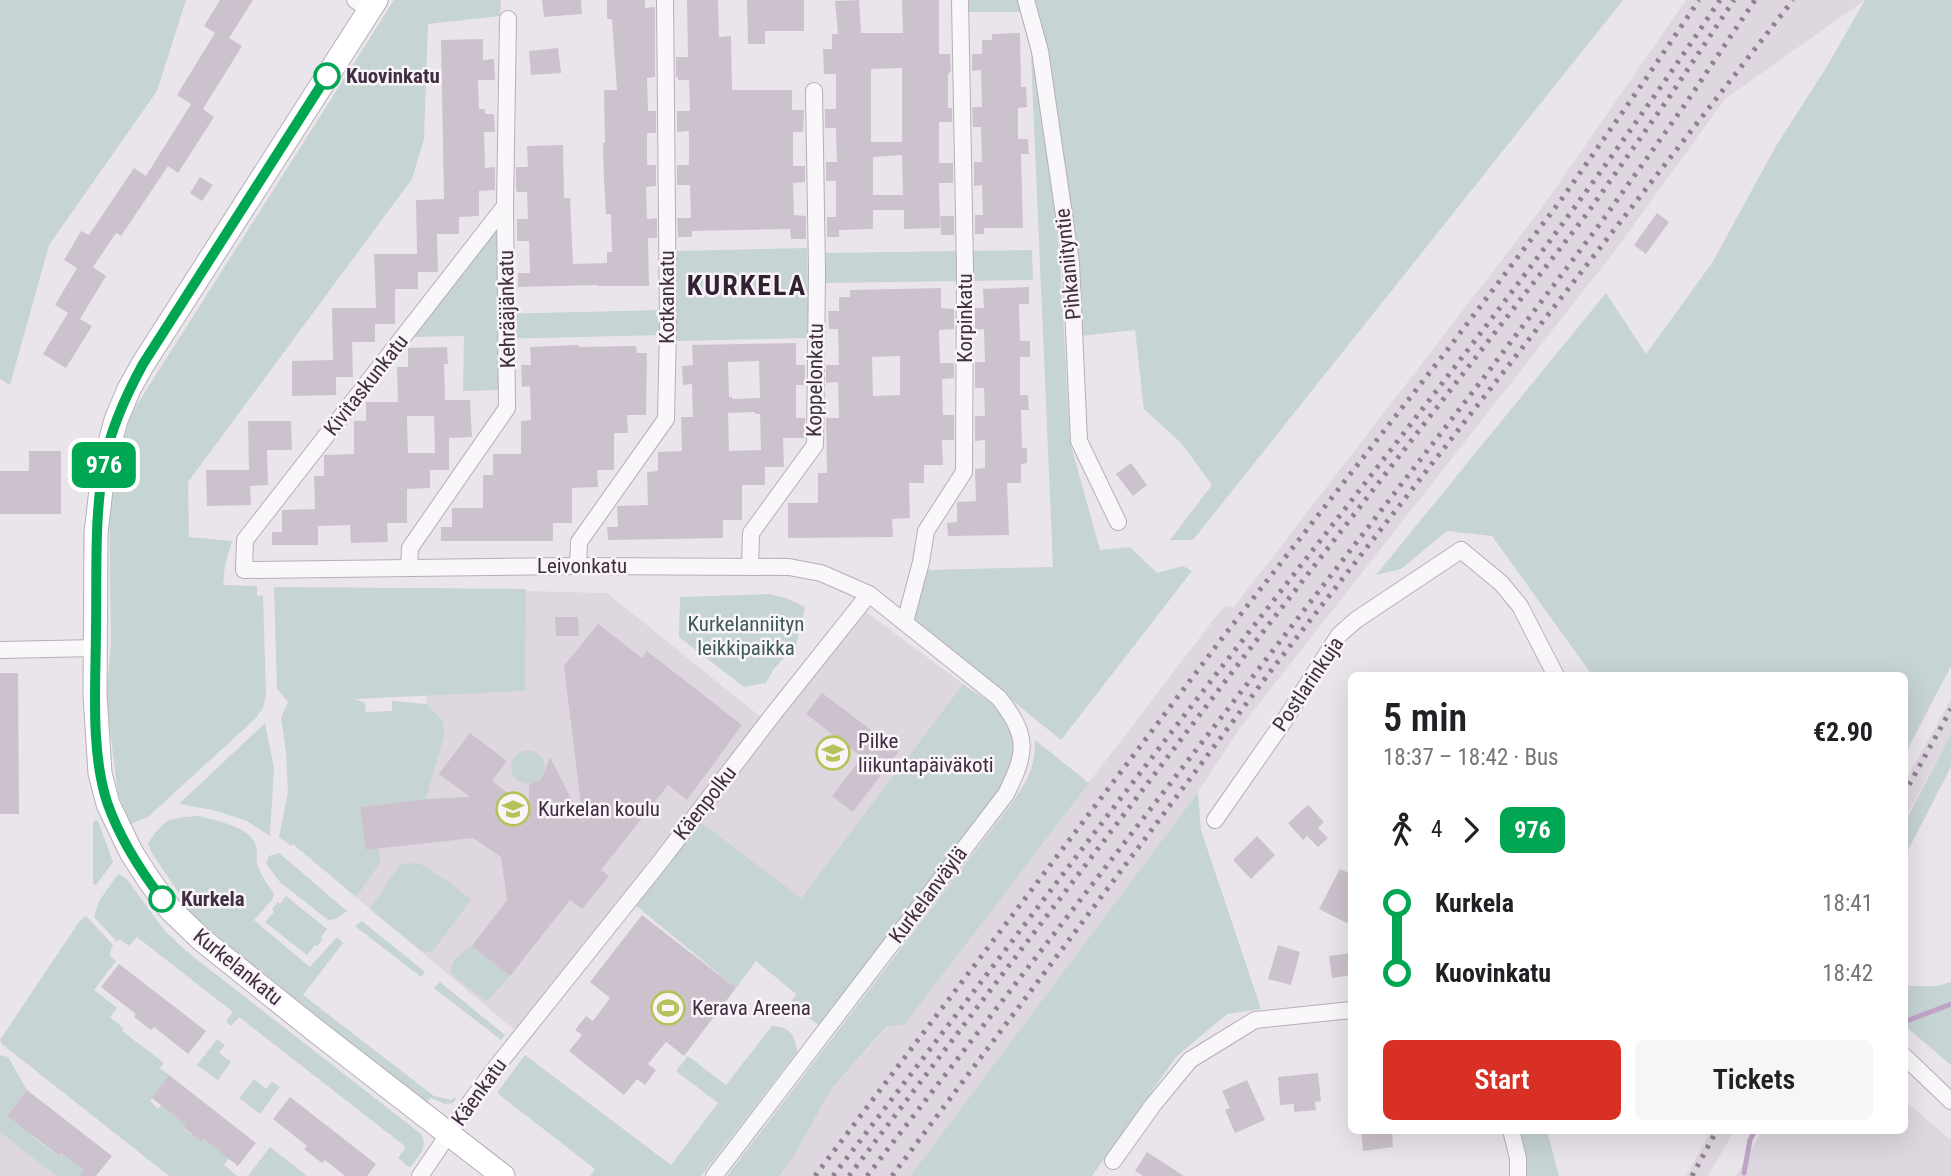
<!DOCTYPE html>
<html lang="en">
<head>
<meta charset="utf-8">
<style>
  body { margin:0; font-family:"Roboto Condensed",sans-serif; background:#f6f6f6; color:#202124; height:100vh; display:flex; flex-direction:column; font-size:26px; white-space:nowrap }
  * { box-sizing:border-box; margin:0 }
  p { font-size:23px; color:#757577 }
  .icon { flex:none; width:38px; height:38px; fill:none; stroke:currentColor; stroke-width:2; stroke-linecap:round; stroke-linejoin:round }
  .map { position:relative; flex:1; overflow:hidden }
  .sheet { position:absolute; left:1348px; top:672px; width:560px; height:462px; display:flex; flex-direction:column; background:#fff; border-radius:10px; box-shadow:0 7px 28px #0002 }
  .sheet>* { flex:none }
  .badge { padding:0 14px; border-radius:10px; font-size:24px; line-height:46px }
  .map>.badge { position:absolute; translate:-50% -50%; box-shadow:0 0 0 4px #fff }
  .legs { display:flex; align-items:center; gap:10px; height:77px; padding:0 35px; font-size:23px }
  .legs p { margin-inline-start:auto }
  .overview { display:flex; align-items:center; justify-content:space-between; height:119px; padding:0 35px }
  h1 { font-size:38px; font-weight:600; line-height:52px }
  .action { display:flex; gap:14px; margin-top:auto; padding:14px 35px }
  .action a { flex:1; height:80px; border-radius:10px; background:#d93025; color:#fff; font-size:28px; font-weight:600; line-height:80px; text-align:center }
  .action a+a { background:#f6f6f6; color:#202124 }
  ul { padding:0 35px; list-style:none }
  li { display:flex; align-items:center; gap:24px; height:70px; font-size:26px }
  li i { display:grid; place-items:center; width:10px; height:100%; margin:0 9px; background:currentColor }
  li i::after { content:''; width:18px; height:18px; margin:-9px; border:5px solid; border-radius:50%; background:#fff }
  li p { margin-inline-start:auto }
  li:first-child i { background:linear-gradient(#0000 50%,currentColor 0) }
  li:last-child i { background:linear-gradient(currentColor 50%,#0000 0) }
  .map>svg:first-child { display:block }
  .built { fill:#dfd7e0 }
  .green { fill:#c7d4d4 }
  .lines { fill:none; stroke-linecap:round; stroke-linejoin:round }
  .stream { stroke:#c0a4c7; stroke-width:5 }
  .building { fill:#ccc2cd; fill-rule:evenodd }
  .street-casing { stroke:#b7aeb8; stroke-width:18 }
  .secondary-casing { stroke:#b7aeb8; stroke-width:25 }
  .street { stroke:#f9f7fa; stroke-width:16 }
  .secondary { stroke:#fff; stroke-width:23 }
  .rail { stroke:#918093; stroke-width:5; stroke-dasharray:3.5 7; stroke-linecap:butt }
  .line-1-casing { stroke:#fff; stroke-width:16 }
  .line-1 { stroke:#00a651; stroke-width:10 }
  .stop-1-dot { fill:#fff; stroke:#00a651; stroke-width:3.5 }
  .labels { text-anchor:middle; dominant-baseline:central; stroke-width:5; stroke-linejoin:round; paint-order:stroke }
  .stop-label { font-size:21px; font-weight:bold; fill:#412e42; stroke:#f8f4f8; text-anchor:start }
  .street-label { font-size:21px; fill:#412e42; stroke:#f8f4f8 }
  .park-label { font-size:21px; fill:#3c595c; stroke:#f8f4f8 }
  .poi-label { font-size:21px; fill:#412e42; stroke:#f8f4f8; text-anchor:start }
  .district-label { font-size:28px; font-weight:bold; letter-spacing:2px; fill:#322033; stroke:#f8f4f8 }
</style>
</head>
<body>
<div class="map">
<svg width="1951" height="1176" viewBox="0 0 1951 1176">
  <rect width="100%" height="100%" fill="#eae5eb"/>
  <!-- built -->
  <g class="built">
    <path d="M1686,0h179l-140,99 -111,153 -374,476 -42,64 -288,384h-131l13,-17 40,-71 56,-62 16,-2 320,-418 10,1 307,-398z"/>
    <path d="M525,591l82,2 155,125 -241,307 -8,4 -220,-185 150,-123 -16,-17 -1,-9 99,-4z"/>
    <path d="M865,611l98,73 -162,214 -100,-76z"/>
    <path d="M1951,699v35l-47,86v-37z"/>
    <path d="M1904,1100l47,40v36h-215l26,-45 142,-1z"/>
    <path d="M1711,1131h23l-26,45h-22z"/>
    <path d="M0,1132l56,44h-56z"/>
  </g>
  <!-- green -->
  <g class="green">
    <path d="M0,0h186l-29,91 -108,154 -39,140 -10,-6z"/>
    <path d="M394,0h107l-1,16 -72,8 -4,115 -12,40 -224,303 1,55 43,4 -7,24 -2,20 34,1v10l6,-1 3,100 -3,13 -8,11 -107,98 -17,7 -13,-30 -12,-96 5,-53 -2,-152 22,-79z"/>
    <path d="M965,0h55l4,12h-59z"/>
    <path d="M1035,0h588l-430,540h-23l42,-55 -30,-41 -38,-35 -9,-79 -54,6 -2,-77 -35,-226z"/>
    <path d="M1865,0h86v666l-47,90v-80l-312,-1 -100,-139 -45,-5 -46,38 -25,6 230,-282 40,61 66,-91 64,-117 50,-78z"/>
    <path d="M1030,32l6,20 24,208 10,182 30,108 30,-3 27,26 26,-7 9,5 -131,169 -147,-119 10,-51 129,-3z"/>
    <path d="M498,226l3,88 162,-4 -1,25 -160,4 -1,51 -38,1 1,-55 -53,1z"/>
    <path d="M807,248l2,90 -133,3v-90z"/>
    <path d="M1032,250l1,30 -208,3 -1,-30z"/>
    <path d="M274,587l252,2 -1,102 -170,8 10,4 1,9 26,-1v-10l35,3 16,17 1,15 -18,63 -66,8 6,43 13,-2 1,15 -24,34 -63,-53 -2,2 -12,-9 9,-45 -2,-40 -5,-34 7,-16 -11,-13z"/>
    <path d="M769,594l17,4 19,9 -9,38 -23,25 -7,13 -22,4 -65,-50 1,-40z"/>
    <path d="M963,684c10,8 32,19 40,29 19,28 11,51 -2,78l-181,235 -30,-23 6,-9 -40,-33 -20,27 -102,-84 67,-82 100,76z"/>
    <path d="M265,723l9,45 -4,68 -23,-15 -34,-11 -34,-6z"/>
    <path d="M1951,734v33l-47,91v-34z"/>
    <path d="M1035,740l54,43 -185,242 -17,1 -55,62 -40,71 -13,17h-52l284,-372c16,-23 24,-35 24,-64z"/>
    <circle cx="528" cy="767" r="17"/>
    <path d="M1198,792l3,38 60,179 -34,5 -51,43 -84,119h-182z"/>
    <path d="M198,816c16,4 54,11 58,30 2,6 0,12 1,17 3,11 10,21 17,30l-2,7 -18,20 56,47 27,-30 6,6 -40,52 131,101 18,4 2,-3 2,2 -3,4 -8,1 -14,-6 -3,4c-86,-64 -172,-128 -250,-201l3,-5 -28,-41 -5,-11c16,-26 21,-26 50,-28z"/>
    <path d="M95,820l3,1 15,41 -17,23 -3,-1v-61z"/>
    <path d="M279,853l68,58 -11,8 -8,1 -48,-38 -14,-18 3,-8z"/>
    <path d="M419,863l30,19 22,18 -39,52 -10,-1 -52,-42 30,-45z"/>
    <path d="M118,874l8,4 38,52 22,21 235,183c8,13 -3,23 -11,34l-12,-10 8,-11 -167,-130 -8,9 -5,-5 7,-9 -96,-75 -8,9 -10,-7 -2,3 -23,-25 5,-16z"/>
    <path d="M286,896l41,33 -6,8 2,2 -6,7 -2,-1 -8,10 -42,-33 9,-10 -2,-3 6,-7 2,2z"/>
    <path d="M86,916l27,29 -2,4 -1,7 6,5 -22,29 23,18 -7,9 13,11 -1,3 42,32 -4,5 9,7 -19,26 8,8 3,-4 25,20 -2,4 17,13 3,-3 25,19 -5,7 13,11h-68l-167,-132 -2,-4 79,-118z"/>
    <path d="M362,921l63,51 -4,5 -66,-51z"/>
    <path d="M472,946l38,30 -24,26 -36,-29c2,-14 11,-20 22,-27z"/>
    <path d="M440,982l65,53 -4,5 -67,-52z"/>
    <path d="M1951,982v83l-47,-40v-39h33z"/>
    <path d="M772,1026c17,0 24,10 25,26l-96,124h-111l5,-7 -98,-76 28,-38 146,110 47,-62 -42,-32 12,-15 38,29z"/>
    <path d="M217,1039l8,6 -6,8 12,9 -13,18 -21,-15z"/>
    <path d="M0,1055l8,2 19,33 -20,26 10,8 3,-3 12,15 26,20 3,-3 23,17 -5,6h-23l-56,-44z"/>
    <path d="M254,1079l12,10 6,-7 8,5 -20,27 -21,-16z"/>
    <path d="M1516,1131h31l12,45h-36z"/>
    <path d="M270,1147l37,29h-59z"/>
  </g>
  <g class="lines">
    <!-- stream -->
    <g class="stream">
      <path d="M1904,1022l47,-18"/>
      <path d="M1744,1173l6,-33 5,-10"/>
    </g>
  </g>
  <!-- building -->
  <g class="building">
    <path d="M220,0h33l-24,38 13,8 -39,63 11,8 -36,56 -10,-7 -47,70 -5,-3 -23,34 13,9 -26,43 12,7 -26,42 -23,-14 25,-41 -13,-8 22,-37 -13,-8 17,-29 8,4 45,-67 12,8 45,-72 -14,-9 38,-62 -11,-7z"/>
    <path d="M542,0h39l1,14 -38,3z"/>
    <path d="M607,0h38v8l10,-1v70l-8,1 1,33h8v22h-9v32h9v21l-10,1 1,32 10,-1v20h-9l1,48h-51v-1l-80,2v-14h12l-1,-32h-12v-22h11l-1,-27h-10l-1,-3v-22h12l-1,-21 36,-1 1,53h6l3,66 34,-1v-11h5l-1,-38h-5l-2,-35 -1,-36h2l-1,-53h13l-5,-71h-5z"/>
    <path d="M687,0h31l1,37 12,-1 1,54h60v20h12l-1,22h-10v34h12v16l-12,1 1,32 12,1v23h-15l-1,-10 -98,2v6h-14l-1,-19h14l-1,-33h-13v-20h12v-34l-12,1v-21h13l-1,-31h-11v-3h-2v-20h12z"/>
    <path d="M747,0h57v31h-39v13h-17z"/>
    <path d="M859,0l2,33h42l-1,-33h37v54h11l1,17 -3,3v34h4v14h-13v41h14v20h-14l1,45 -36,1v-19h-31v19l-34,1v7h-12v-20h9v-36h-10v-19h11l-1,-34h-11v-19h11v-35h-12l-1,-25h9v-15h6l-3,-33zM902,68v74h-31v-73zM902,155l1,40h-30v-38z"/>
    <path d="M1020,33l1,54h5l1,20 -9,1v31h10l1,15h-8l2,74h-39v6h-9v-19h8l-1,-30 -8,1v-24h8l-1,-35h-8l-1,-20h10l-1,-37 -9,1v-17h10v-14h10v-6z"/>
    <path d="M483,39v21l11,-1 1,21h-17l1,29h6v5h9l1,18h-11l1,36 10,-1v23l-16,1v25l-20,1v17h-22l1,38h-20v17h-23v35h-20v18h-23l1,35h-17v18l-44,1v-35l41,-1 -1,-52h44l-2,-54h43l-1,-54 28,-1 -3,-159z"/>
    <path d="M558,48l3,25 -30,2 -2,-24z"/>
    <path d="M200,177l13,8 -11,16 -12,-8z"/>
    <path d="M1657,213l12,9 -23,32 -12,-9z"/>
    <path d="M940,216h14v19h-13z"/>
    <path d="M1029,287v17h-10l1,37h10v16h-10v38h8l1,15h-8l1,38h5v15l-6,1v19h-14l2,52 -61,1 -1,-13 10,-1v-20l19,-1 -1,-32 10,-1v-28l-10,1v-25h10l-1,-28h-9v-26h10l-1,-33 -9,1v-22h9l-1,-19z"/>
    <path d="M941,288v20l13,1v20l-15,1 1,33h14v15l-12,1 1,36h11v25h-12l1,25h-19v18h-15l1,35 -18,1 1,18 -105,1v-35h30v-30h9l-1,-55h13l-1,-36 -12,1v-18h13l-1,-36h-9l-1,-18h11v-14h11v-7zM900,356v39l-27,1 -1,-39z"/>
    <path d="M796,343v22h9v20h-9v33h9v20h-22l1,29h-19v18h-23v35h-19v18l-115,2 -1,-13h11l-1,-21 31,-1 -1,-33 11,-1v-19l24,-1 -1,-34h12l-1,-33 -9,1 -1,-19 11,-1 -1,-20zM757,361h2l1,37 -28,1v-2h-3l-1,-35zM755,412v2h5l1,36 -32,1 -1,-38z"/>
    <path d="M579,345v2l57,-1 1,7h10l-1,62h-19l1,18h-14v37h-17l1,17 -26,1v35h-19v18h-112v-14h11v-19h31v-33h10v-21h28v-33l10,-1 -1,-34 -8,1 -1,-22h10l-1,-18z"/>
    <path d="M447,347l1,17h-4l1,36h25l2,37 -23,1v32h-19v18l-23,1v34h-20l1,19 -37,1 -1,-18 -32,1v19h-46v-13h10v-22l33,-1 -1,-33h10v-21l30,-1v-33h12v-19h32l-1,-35h11v-19zM407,416h27l1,37h-27z"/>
    <path d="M248,421h43l1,29h-25l1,35 -18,1 1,19 -44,1 -1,-36h43z"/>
    <path d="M29,451h32v63h-61v-43h29z"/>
    <path d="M1131,463l16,22 -14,11 -17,-22z"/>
    <path d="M555,617h23l1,19h-23z"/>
    <path d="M598,624l44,34 5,-7 95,74 -55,75 -19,-15 -67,85 8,6 -27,33 -12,-9 -60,76 -38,-30 35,-46 -6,-43 -28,-19 -107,12 -6,-43 66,-8 44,-2 -31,-23 31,-41 37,28 -15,20 37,28v-24l11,-5 3,-4 7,-19 33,65 -19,-156z"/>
    <path d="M0,673h18l1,141h-19z"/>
    <path d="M822,693l77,58 -46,61 -21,-16 30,-39 -56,-43z"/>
    <path d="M1308,805l16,17 -6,6 10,10 -10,9 -11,-11 -4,4 -15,-17z"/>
    <path d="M1257,836l18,19 -24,24 -18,-19z"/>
    <path d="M1340,869l11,5v42l-4,7 -28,-14z"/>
    <path d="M642,915l94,73 -52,68 -18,-14 -18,22 8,6 -11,15 -8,-6 -13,16 -55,-44 13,-16 -7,-5 11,-14 7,5 17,-23 -20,-16z"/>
    <path d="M1278,945l22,7 -9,33 -23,-6z"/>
    <path d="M1351,953v22l-19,3 -3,-22z"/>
    <path d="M119,964l87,67 -18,23 -34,-27 -3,3 -17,-13 2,-3 -35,-27z"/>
    <path d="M1318,1073l3,28 -6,1 1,8 -22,2v-8l-14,1 -2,-28z"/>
    <path d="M169,1075l87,68 -18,23 -34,-27 -3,3 -17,-14 2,-3 -34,-27z"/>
    <path d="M1247,1080l18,40 -30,13 -10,-23 5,-2 -8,-17z"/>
    <path d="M27,1090l85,66 -16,20h-17l5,-6 -23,-17 -2,3 -52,-40z"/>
    <path d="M290,1097l86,67 -9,12h-22l-20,-16 -3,3 -18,-14 3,-3 -34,-27z"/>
    <path d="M1361,1130h31l1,17 -30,4z"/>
    <path d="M1147,1152l37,24h-41l-8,-5z"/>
  </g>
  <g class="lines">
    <defs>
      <g id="street">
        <path d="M355,0l15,10"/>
        <path d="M1026,0l14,51 31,212 8,178 39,81"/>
        <path d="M505,206l-260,334 -1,30 334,-4 211,1 32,6 48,21 130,104c30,38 28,54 7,96l-292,382"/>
        <path d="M578,566l1,-24 87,-123 2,-92 -3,-327"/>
        <path d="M750,566l1,-33 64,-88 2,-175 -3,-179"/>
        <path d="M409,568l1,-20 97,-140 -2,-202 3,-187"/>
        <path d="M905,622l16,-60 5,-31 38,-59 1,-204 -5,-268"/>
        <path d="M0,650l96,-2"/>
        <path d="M1215,820l69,-99 55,-86 17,-15 105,-70 40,33 19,23 36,70"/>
        <path d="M1904,1056l47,45"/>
        <path d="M1511,1130l7,28v18"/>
        <path d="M1113,1161l40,-56 37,-45 65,-40 96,-10"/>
        <path d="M420,1176l51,-75 26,-35 163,-204 115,-150 94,-118"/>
      </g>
      <path id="secondary" d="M376,0l-233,364 -14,25 -13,31 -8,30 -4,14 -8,69 -1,162 5,78 8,31 23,48 18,28 21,29 31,30 115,92 187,145"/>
    </defs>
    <!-- street casing -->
    <use href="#street" class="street-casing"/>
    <!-- secondary casing -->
    <use href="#secondary" class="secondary-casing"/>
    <!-- street -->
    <use href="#street" class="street"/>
    <!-- secondary -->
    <use href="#secondary" class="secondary"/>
    <!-- rail -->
    <g class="rail">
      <path d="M1904,794l47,-85"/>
      <path d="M815,1176l408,-539 225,-288 113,-149 84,-120 54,-80"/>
      <path d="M833,1176c137,-178 271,-358 409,-535 164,-211 330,-419 478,-641"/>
      <path d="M849,1176l400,-526 337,-435 84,-119 64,-96"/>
      <path d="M867,1176l618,-800 115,-152 84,-118 71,-106"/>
      <path d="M892,1176l381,-508 520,-668"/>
      <path d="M1692,1176l25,-46"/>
    </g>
  </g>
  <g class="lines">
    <defs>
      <path id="line-1" d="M162,899c-22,-29 -43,-62 -55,-97 -17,-53 -11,-120 -11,-175 1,-54 -2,-110 8,-164 7,-35 22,-68 39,-99l184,-288"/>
    </defs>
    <!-- line-1 casing -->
    <use href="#line-1" class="line-1-casing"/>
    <!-- line-1 -->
    <use href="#line-1" class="line-1"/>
  </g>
  <!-- icons -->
  <defs>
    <symbol id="school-ring" viewBox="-11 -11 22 22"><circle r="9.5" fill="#f8f4f8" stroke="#b4c257" stroke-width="1.5"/><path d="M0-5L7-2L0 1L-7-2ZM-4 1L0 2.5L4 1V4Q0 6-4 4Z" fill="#b4c257"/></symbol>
    <symbol id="stadium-ring" viewBox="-11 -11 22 22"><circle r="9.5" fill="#f8f4f8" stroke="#b4c257" stroke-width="1.5"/><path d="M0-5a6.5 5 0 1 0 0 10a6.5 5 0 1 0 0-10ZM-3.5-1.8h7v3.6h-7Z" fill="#b4c257"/></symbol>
  </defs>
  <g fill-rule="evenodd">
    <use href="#school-ring" x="814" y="734" width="38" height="38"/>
    <use href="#school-ring" x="494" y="790" width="38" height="38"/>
    <use href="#stadium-ring" x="649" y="989" width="38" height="38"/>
  </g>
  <!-- markers -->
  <g class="stop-1-dot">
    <circle cx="327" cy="76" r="12"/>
    <circle cx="162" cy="899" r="12"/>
  </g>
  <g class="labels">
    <!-- stop labels -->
    <g class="stop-label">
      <text x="346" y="76">Kuovinkatu</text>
      <text x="181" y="899">Kurkela</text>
    </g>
    <!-- street labels -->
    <g class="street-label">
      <text transform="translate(1068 264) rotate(-96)">Pihkaniityntie</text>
      <text transform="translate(667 297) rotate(-90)">Kotkankatu</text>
      <text transform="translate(507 309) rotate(-91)">Kehrääjänkatu</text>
      <text transform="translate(965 318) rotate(-90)">Korpinkatu</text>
      <text transform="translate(815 380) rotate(-89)">Koppelonkatu</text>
      <text transform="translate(366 385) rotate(-52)">Kivitaskunkatu</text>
      <text x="582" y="566">Leivonkatu</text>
      <text transform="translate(1308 684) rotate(-56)">Postlarinkuja</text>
      <text transform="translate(705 803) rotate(-52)">Käenpolku</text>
      <text transform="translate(928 895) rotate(-53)">Kurkelanväylä</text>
      <text transform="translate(238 967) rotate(39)">Kurkelankatu</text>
      <text transform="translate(479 1092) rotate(-54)">Käenkatu</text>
    </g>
    <!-- park labels -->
    <g class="park-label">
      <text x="746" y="624">Kurkelanniityn<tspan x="746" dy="24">leikkipaikka</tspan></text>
    </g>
    <!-- poi labels -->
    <g class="poi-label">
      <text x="858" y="741">Pilke<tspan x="858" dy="24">liikuntapäiväkoti</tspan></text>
      <text x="538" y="809">Kurkelan koulu</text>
      <text x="692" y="1008">Kerava Areena</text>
    </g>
    <!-- district labels -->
    <g class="district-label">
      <text x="747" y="285">KURKELA</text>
    </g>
  </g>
</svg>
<b class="badge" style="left:104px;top:465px;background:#00a651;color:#fff">976</b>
<section class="sheet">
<div class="overview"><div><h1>5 min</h1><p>18:37 – 18:42 · Bus</p></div><b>€2.90</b></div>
<div class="legs"><svg class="icon" aria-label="walk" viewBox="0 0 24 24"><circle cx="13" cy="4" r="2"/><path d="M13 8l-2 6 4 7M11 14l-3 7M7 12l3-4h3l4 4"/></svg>4<svg class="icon" aria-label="forward" viewBox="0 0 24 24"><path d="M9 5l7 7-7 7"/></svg><b class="badge" style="background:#00a651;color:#fff">976</b></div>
<ul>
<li><i style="color:#00a651"></i><b>Kurkela</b><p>18:41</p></li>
<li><i style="color:#00a651"></i><b>Kuovinkatu</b><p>18:42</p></li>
</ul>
<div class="action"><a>Start</a><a>Tickets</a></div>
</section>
</div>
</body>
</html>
